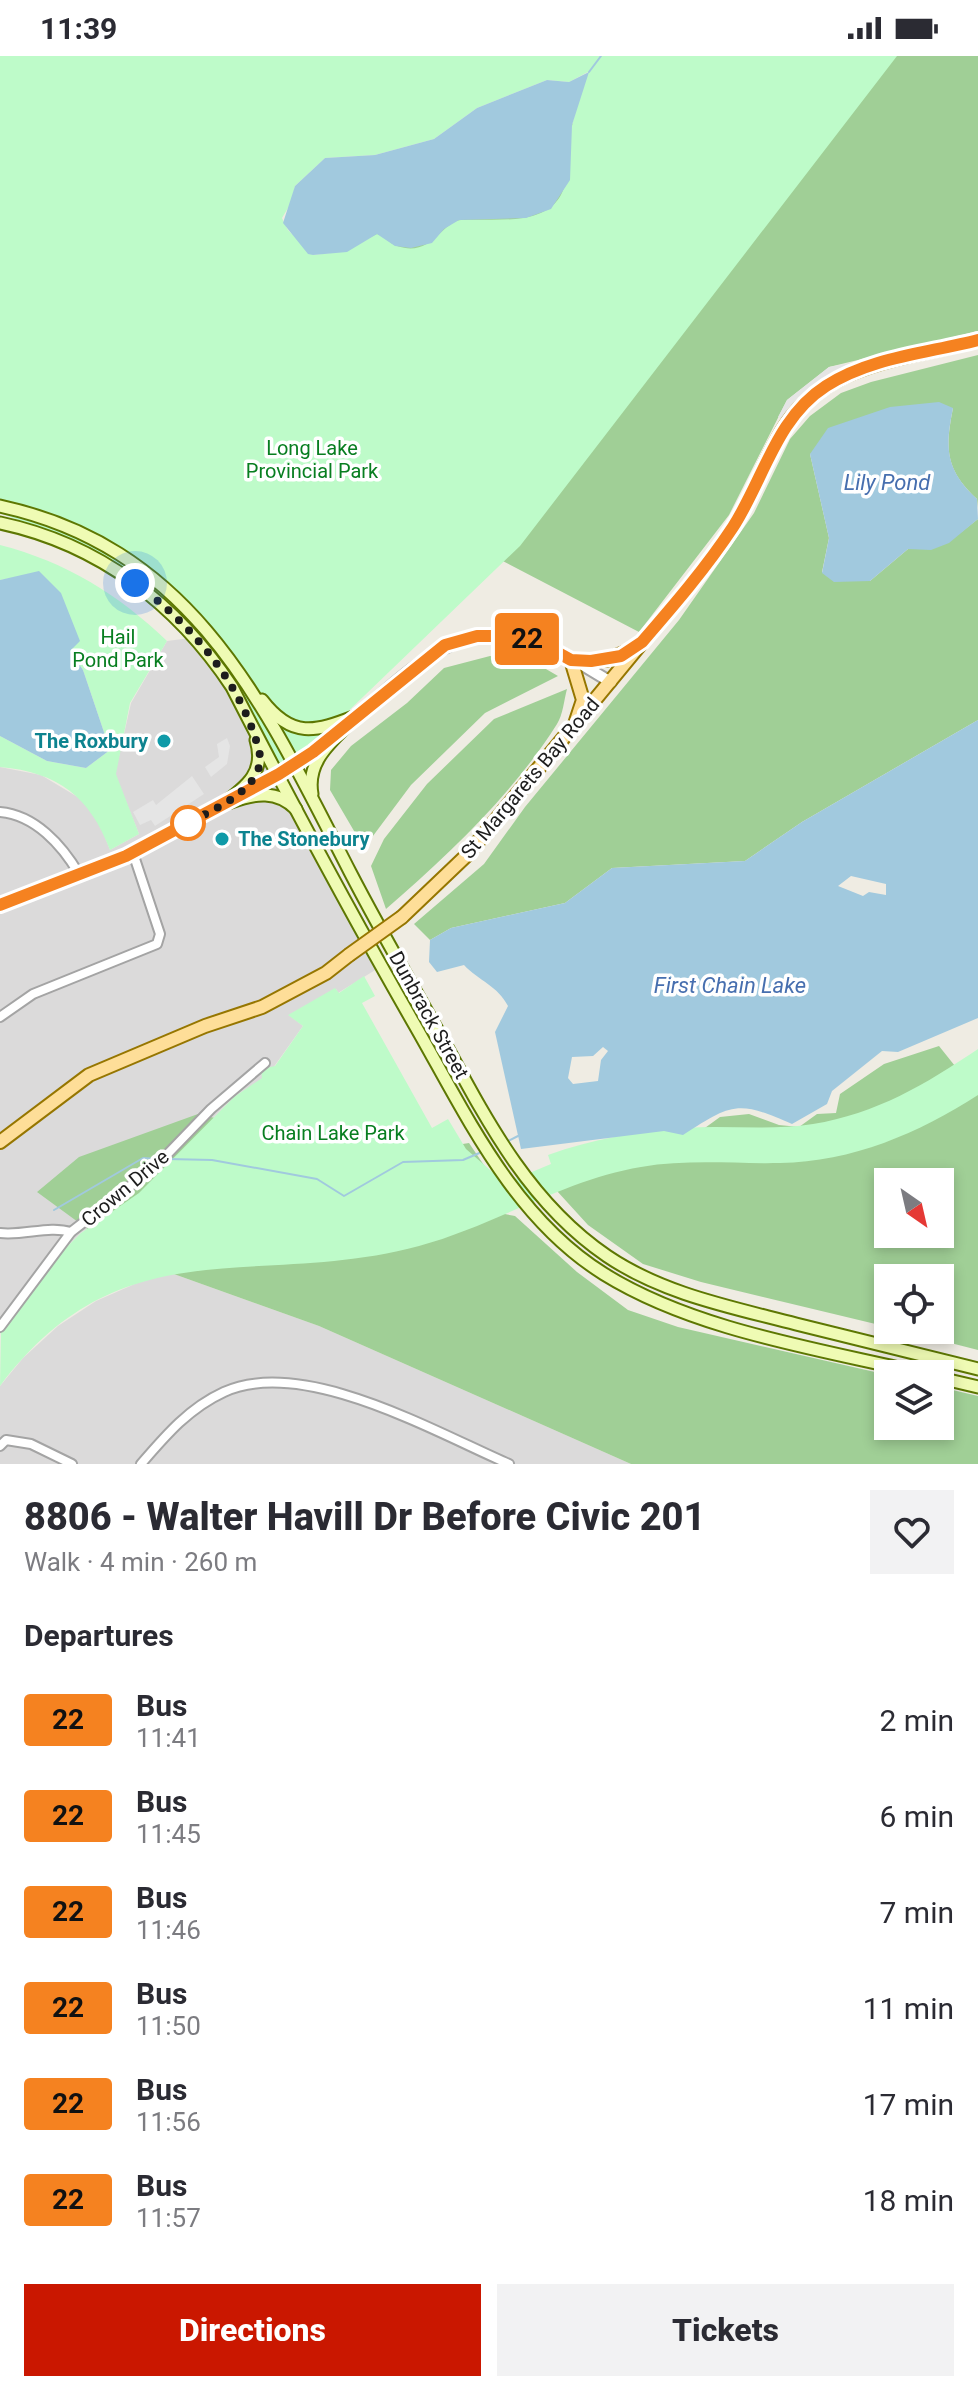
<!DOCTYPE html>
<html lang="en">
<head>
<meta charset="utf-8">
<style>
  body { margin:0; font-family:Roboto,sans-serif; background:#f2f2f3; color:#2b2b33; height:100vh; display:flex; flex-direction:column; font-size:30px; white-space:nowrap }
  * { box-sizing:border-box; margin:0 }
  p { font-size:26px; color:#7c7c81 }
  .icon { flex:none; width:44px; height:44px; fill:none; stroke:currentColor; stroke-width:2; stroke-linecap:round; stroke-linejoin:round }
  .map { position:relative; height:1408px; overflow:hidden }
  .side { display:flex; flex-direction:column; background:#fff; flex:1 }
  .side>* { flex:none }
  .badge { padding:0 16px; border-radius:6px; font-size:28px; line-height:52px }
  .needle { width:52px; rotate:146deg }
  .fabs { position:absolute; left:874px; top:1112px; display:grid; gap:16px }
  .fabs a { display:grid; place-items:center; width:80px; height:80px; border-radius:0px; background:#fff; box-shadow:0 4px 12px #0003; font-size:40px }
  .you { position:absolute; width:40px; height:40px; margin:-20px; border:6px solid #fff; border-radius:50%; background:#1a73e8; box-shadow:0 0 0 12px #1a73e833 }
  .map>.badge { position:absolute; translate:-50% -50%; box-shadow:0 0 0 4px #fff }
  h2 { padding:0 24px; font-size:30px; line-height:72px }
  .round { display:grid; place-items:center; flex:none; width:84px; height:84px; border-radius:0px; background:#f2f2f3 }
  .headline { display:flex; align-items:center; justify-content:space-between; height:136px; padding:0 24px }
  h1 { font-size:38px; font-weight:800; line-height:60px }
  .cta { display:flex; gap:16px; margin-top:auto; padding:16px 24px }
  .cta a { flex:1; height:92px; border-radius:0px; background:#ca1700; color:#fff; font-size:32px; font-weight:800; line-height:92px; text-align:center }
  .cta a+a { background:#f2f2f3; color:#2b2b33 }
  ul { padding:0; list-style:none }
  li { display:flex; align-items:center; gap:24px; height:96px; padding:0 24px }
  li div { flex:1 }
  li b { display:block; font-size:30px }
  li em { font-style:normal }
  li .badge { min-width:88px; font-weight:700; text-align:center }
  .status { display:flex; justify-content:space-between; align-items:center; height:56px; padding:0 40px; background:#fff; direction:ltr }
  .status svg { height:22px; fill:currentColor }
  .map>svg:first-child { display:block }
  .residential { fill:#dbdada }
  .forest { fill:#a0cf96; fill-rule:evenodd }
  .park { fill:#befbc9; fill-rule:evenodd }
  .parking { fill:#e5e5e5 }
  .water { fill:#a1c9de; fill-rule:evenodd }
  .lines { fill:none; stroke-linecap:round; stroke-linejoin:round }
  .stream { stroke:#a1c9de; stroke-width:2 }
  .minor-casing { stroke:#a4a4a4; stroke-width:12 }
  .tertiary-casing { stroke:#a4a4a4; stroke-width:14 }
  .secondary-casing { stroke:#5d7702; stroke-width:15 }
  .primary-casing { stroke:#967600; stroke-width:16 }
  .minor { stroke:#fff; stroke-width:8 }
  .tertiary { stroke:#fff; stroke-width:10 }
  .secondary { stroke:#effbb4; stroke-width:11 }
  .primary { stroke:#fede98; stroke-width:12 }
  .primary-bridge-casing { stroke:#967600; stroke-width:16; stroke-linecap:butt }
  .primary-bridge { stroke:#fede98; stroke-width:12 }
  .line-casing { stroke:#fff; stroke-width:18 }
  .line { stroke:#f58220; stroke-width:12 }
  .walk { stroke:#1d1d1d; stroke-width:8; stroke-dasharray:0 14.4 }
  .culture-dot { fill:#0f9aa8; stroke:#fff; stroke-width:3 }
  .stop-dot { fill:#fff; stroke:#f58220; stroke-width:4 }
  .labels { text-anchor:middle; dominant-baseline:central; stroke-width:7; stroke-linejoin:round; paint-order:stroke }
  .park-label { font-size:20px; fill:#087e20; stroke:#fff }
  .culture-label { font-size:20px; font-weight:bold; fill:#0d838f; stroke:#fff; text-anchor:end }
  .street-label { font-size:20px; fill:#1d1d1d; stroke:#fff }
  .water-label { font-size:22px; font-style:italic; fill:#476faf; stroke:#fff }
</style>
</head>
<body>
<div class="status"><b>11:39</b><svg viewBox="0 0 49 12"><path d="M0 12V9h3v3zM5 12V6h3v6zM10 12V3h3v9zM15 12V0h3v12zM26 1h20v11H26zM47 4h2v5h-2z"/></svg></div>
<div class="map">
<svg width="978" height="1408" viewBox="0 0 978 1408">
  <rect width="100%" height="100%" fill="#efece3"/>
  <!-- residential -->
  <g class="residential">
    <path d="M198,581l81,126 106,201 -47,29 -2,-4 -47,26 14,11 -35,49 -34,22 -95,96 -58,40 -53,52 -28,49v-567l41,8 40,24 16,18 13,33 29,-16 -24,-60 16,-71 36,-62z"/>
    <path d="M171,1217l148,53 312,138h-631v-78l23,-28 35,-32 38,-25 41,-18z"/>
  </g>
  <!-- forest -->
  <g class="forest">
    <path d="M601,0h377v275l-149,36 -42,33 -58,115 -90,117 -359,-187 67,-193 27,-18 196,-60 2,-49z"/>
    <path d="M978,299v153l-1,-9c-32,-30 -32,-50 -24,-91l-143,46 19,84 -7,34 48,9 38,-32c32,1 46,-11 70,-30v201l-176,102 -57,39 -133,7 -47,35 -114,25 -21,12 -16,-16 70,-60 41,-57 154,-187 75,-107 36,-74 20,-23 31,-23 30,-11z"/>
    <path d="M490,600l37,2 31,18 -73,37 -74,72 -47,63 -34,-58 1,-20 20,-24 56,-43 37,-35z"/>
    <path d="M567,633c-3,11 -4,26 -10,35 -44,70 -109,131 -171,185l-15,-43 13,-27 43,-55 67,-65z"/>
    <path d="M939,990l20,25 -90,50 -178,17 29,-21 29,-3 30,11 20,2 18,-13 19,-1 4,-19 44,-30z"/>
    <path d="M978,1024v270l-78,-20h40v-52h-52v49l-187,-45 -58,-18 -55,-39 -31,-34 81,-32 166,-6zM888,1126h52v52h-52z"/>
    <path d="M198,1058l21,5 213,16 18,11 19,-3 29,43 -405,47 -56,-41 42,-35z"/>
    <path d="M489,1155l26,5 62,56 51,38 50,17 210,48v51h52v-39l38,9v68h-347l-312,-138 -148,-53 -8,-8z"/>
  </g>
  <!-- park -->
  <g class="park">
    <path d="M0,0h897l-377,490 -236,227 -36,-60 -72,-99 -124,-81 -52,-20zM588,16c-7,18 -12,35 -16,54 -8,38 7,83 -49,92 -21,3 -41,1 -62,2 -20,2 -29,38 -64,26 -7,-2 -12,-10 -20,-12l-38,18 -26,3 -25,-25 -6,-12 9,-15 4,-17 30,-28 50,-3 59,-16 43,-31 70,-28 22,2z"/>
    <path d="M0,489c66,17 118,49 167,96l-37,62 -14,71 23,60 -29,16c-20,-53 -52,-78 -110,-83v-31l47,25 39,7 24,-18 -27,-80 -66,-93 -17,3z"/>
    <path d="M364,920l11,20 -13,7 70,125 16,-9 18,30 31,27 4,9 50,-21 -3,-9c45,-16 89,-24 137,-27 42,-3 85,3 128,-4 63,-10 113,-40 165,-75v46c-59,38 -126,67 -198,68 -46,1 -93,-4 -139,4 -78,13 -145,58 -222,79 -162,44 -297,-23 -419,140l1,-59 27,-42 53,-52 58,-40 95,-96 28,-19 -1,-9 14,-3 28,-40 -15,-11 47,-27 4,5z"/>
  </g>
  <!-- parking -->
  <g class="parking">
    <path d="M860,305l6,7 -29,12 -48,41 -11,-4 9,-17 42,-33z"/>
    <path d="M227,682l3,8 -3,18 -16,13 -6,-10 14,-10 -2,-13z"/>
    <path d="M192,720l12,18 -49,32 -4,-6 -11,5 -7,-13 20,-12 3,5z"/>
  </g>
  <!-- water -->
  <g class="water">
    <path d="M589,16l-17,53 -2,55 -19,29 -25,9 -67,2 -15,9 -12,14 -21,5 -16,-2 -18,-12 -30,18 -34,3 -5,-1 -25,-31 12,-37 30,-28 50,-3 59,-16 43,-31 70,-28 22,2z"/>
    <path d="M939,346l14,6c-8,40 -8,61 24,91l1,20 -29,24 -18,7 -23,-1 -38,32 -36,1 -12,-9 7,-35 -19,-84 18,-26 62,-21z"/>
    <path d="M39,515l22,22 19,48 -10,10 13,19 27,80 -24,18 -39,-7 -47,-25v-156z"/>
    <path d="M978,664v298l-80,34 -16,-1 -50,40 -5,13 -35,20c-54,-24 -60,-21 -109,11l-19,-4 -143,18 -26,-117 13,-26c-10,-20 -29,-25 -44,-41l-27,7 -8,-10 1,-22 21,-12 114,-25 47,-35 133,-7 57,-39zM851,820l35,8v11l-17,-3 -6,4 -25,-10zM603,991l5,4 -7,9 -3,21 -25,3 -5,-6 4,-21 21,-1z"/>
  </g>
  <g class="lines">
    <!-- stream -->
    <g class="stream">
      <path d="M589,16l12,-16"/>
      <path d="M508,1085l10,-5"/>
      <path d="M168,1103l44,1 105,19 27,17 59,-34 60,-2 21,-9"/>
      <path d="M54,1154l89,-52 14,1"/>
    </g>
    <defs>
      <g id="minor">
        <path d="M241,739l52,-30"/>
        <path d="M0,756c35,3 62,33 79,62"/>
        <path d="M0,849l126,-49 100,-53"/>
        <path d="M0,961l33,-23 124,-50 3,-10 -27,-81"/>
        <path d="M0,1177c24,3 49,-8 71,-1"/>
        <path d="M0,1271l71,-95 85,-66 55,-57 54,-46"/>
        <path d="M0,1390l6,-6 25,4 41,20"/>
        <path d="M141,1408c25,-29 48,-56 83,-72 79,-36 211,40 285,72"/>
      </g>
      <g id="tertiary">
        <path d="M351,664c59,-48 111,-111 195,-75 22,10 44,25 65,37"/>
        <path d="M293,709l37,-27"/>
      </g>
      <g id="secondary">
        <path d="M0,450c197,43 266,203 350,366 31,60 65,118 98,177 42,78 84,156 159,207 56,38 124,51 189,68 60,15 121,30 182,45"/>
        <path d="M0,467c99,21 177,81 232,164 58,113 118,225 181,335 52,90 99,195 191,252 92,57 216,75 321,100"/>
        <path d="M262,644c30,39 53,32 94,16"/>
        <path d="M312,738c-6,-33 20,-53 42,-75"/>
        <path d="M231,746c24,-9 46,-12 65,7"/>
        <path d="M223,748c24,-18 43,-32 33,-64"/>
        <path d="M940,1322l38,9"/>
      </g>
      <g id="primary">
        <path d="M576,665l7,-21 -12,-40h35l28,-11"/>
        <path d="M402,861l65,-62 243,-295c12,-17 24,-34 34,-52 14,-27 25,-57 42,-83 42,-63 125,-67 192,-85"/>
        <path d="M0,1086l89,-67 116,-49 57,-19 64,-34 23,-18"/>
      </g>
    </defs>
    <!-- minor casing -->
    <use href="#minor" class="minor-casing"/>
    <!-- tertiary casing -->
    <use href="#tertiary" class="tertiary-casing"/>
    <!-- secondary casing -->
    <use href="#secondary" class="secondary-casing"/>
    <!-- primary casing -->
    <use href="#primary" class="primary-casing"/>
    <!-- minor -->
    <use href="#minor" class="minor"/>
    <!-- tertiary -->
    <use href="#tertiary" class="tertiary"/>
    <!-- secondary -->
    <use href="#secondary" class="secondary"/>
    <!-- primary -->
    <use href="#primary" class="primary"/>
    <defs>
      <path id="primary-bridge" d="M349,899l53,-38"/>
    </defs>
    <!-- primary-bridge casing -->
    <use href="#primary-bridge" class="primary-bridge-casing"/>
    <!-- primary-bridge -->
    <use href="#primary-bridge" class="primary-bridge"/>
  </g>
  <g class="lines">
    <defs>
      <path id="line" d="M0,849l126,-49 153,-82 34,-22 132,-107 32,-9h33l32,8 29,16 20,1 30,-5 21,-14c32,-37 64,-74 91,-115 31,-48 43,-109 93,-141 45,-29 102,-33 152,-46"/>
    </defs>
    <!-- line casing -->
    <use href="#line" class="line-casing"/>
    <!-- line -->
    <use href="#line" class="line"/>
    <!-- walk -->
    <path class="walk" d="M135,527c52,38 99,91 120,154 3,9 7,20 4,30 -8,27 -48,44 -71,56"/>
  </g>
  <!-- markers -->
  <g class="culture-dot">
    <circle cx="164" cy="685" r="8"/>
    <circle cx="222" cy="783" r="8"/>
  </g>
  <circle class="stop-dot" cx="188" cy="767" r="16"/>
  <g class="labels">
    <!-- park labels -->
    <g class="park-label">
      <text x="312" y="392">Long Lake<tspan x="312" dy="23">Provincial Park</tspan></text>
      <text x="118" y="581">Hail<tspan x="118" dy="23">Pond Park</tspan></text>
      <text x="333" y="1077">Chain Lake Park</text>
    </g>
    <!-- culture labels -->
    <g class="culture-label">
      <text x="148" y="685">The Roxbury</text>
      <text x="238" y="783" text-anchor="start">The Stonebury</text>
    </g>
    <!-- street labels -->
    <g class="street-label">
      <text transform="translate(530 722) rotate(-50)">St Margarets Bay Road</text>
      <text transform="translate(429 959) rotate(61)">Dunbrack Street</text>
      <text transform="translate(125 1132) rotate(-40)">Crown Drive</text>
    </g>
    <!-- water labels -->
    <g class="water-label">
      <text x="887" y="426">Lily Pond</text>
      <text x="730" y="929">First Chain Lake</text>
    </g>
  </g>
</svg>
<div class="fabs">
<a><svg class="needle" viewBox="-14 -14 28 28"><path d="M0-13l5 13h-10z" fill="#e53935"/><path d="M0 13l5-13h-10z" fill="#7c7c81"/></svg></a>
<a><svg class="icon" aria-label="locate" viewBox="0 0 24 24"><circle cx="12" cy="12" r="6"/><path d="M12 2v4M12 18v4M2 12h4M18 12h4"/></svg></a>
<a><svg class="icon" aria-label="layers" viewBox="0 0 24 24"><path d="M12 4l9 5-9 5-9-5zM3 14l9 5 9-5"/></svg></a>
</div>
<div class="you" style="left:135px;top:527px"></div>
<b class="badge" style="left:527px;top:583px;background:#f58220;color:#111">22</b>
</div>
<section class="side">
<div class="headline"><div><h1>8806 - Walter Havill Dr Before Civic 201</h1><p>Walk · 4 min · 260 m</p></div><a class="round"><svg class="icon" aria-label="heart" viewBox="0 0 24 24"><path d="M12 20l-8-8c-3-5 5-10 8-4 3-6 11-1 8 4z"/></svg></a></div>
<h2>Departures</h2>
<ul>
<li><span class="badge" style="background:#f58220;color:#111">22</span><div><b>Bus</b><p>11:41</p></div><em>2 min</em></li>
<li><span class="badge" style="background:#f58220;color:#111">22</span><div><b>Bus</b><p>11:45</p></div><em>6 min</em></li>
<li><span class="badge" style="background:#f58220;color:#111">22</span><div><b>Bus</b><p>11:46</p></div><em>7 min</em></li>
<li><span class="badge" style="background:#f58220;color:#111">22</span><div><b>Bus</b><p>11:50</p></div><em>11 min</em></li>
<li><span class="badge" style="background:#f58220;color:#111">22</span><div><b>Bus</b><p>11:56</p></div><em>17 min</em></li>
<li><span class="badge" style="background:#f58220;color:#111">22</span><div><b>Bus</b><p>11:57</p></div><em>18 min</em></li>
</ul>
<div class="cta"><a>Directions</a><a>Tickets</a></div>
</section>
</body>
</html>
